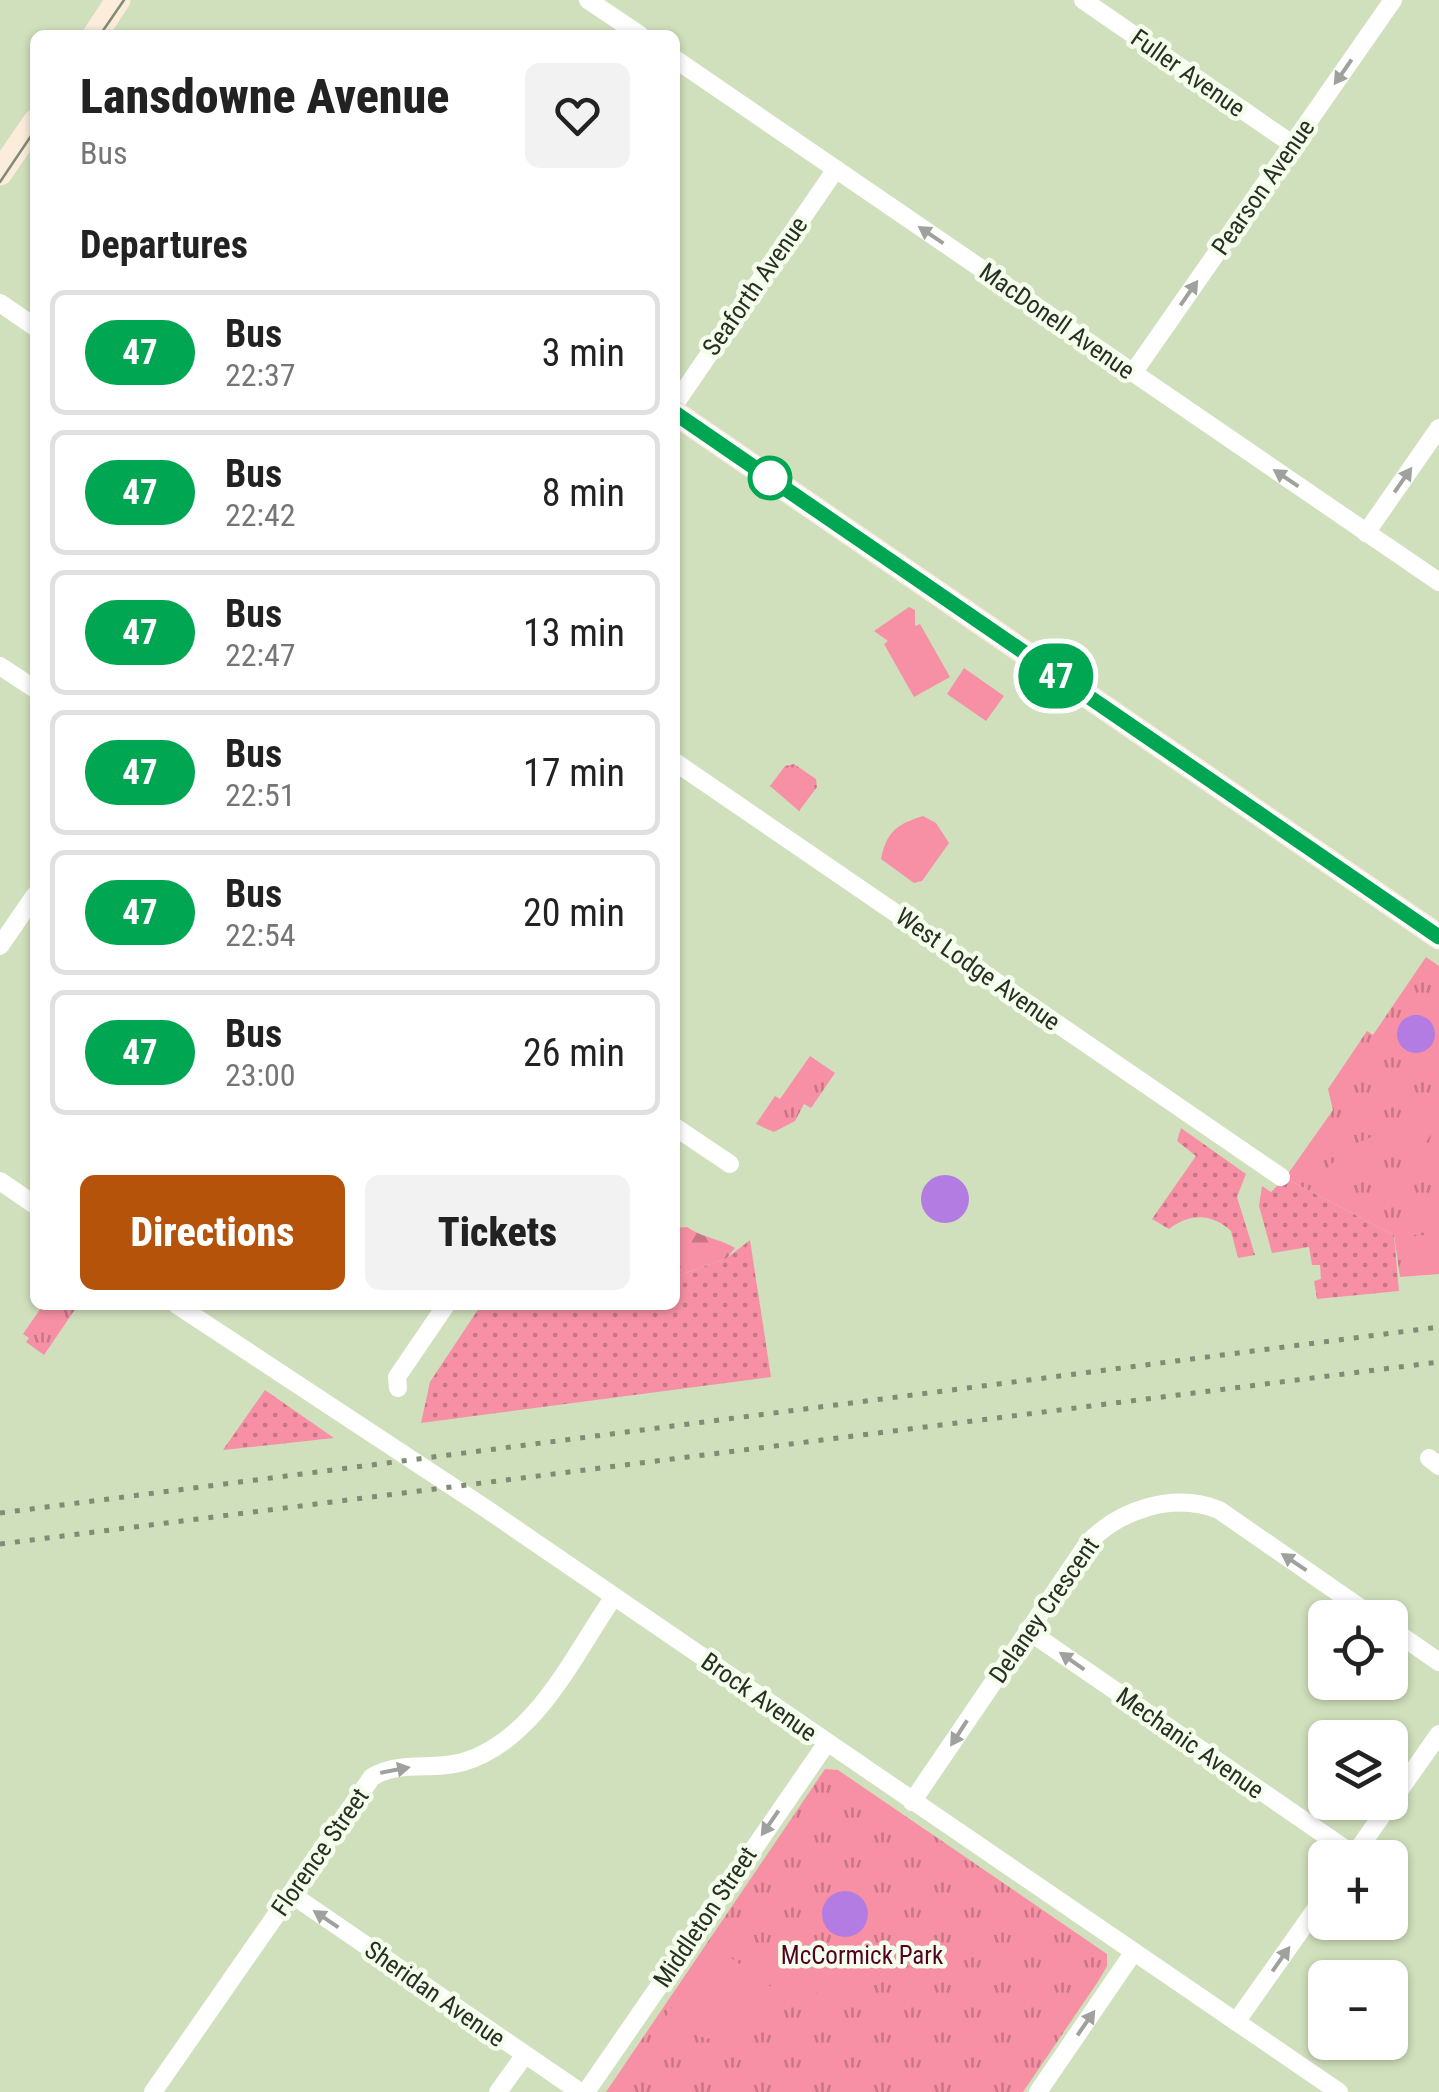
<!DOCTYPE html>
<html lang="en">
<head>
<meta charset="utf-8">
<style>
  body { margin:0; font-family:"Roboto Condensed",sans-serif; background:#f2f2f2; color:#222; height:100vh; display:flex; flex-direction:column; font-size:38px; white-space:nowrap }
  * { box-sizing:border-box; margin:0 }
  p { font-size:32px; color:#767676 }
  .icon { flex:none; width:55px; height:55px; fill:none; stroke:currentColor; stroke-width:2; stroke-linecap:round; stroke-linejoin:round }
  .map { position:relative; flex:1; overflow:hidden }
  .drawer { position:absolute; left:30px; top:30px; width:650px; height:1280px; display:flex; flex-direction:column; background:#fff; border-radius:15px; box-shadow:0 2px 8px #0004 }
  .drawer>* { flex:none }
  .badge { padding:0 20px; border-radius:32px; font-size:35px; line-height:65px }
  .tools { position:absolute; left:1308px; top:1600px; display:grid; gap:20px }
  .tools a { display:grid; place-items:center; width:100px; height:100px; border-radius:15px; background:#fff; box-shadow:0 2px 8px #0004; font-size:50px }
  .map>.badge { position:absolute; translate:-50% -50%; box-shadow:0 0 0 5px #fff }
  h2 { padding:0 50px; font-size:38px; line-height:90px }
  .round { display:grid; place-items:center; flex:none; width:105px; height:105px; border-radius:15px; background:#f2f2f2 }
  .head { display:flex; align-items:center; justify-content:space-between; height:170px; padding:0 50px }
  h1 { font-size:48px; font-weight:800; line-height:75px }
  .action { display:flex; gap:20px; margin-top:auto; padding:20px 50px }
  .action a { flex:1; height:115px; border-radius:15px; background:#b45309; color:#fff; font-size:40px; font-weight:800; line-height:115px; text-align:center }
  .action a+a { background:#f2f2f2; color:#222 }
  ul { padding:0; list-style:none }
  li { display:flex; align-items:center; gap:30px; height:125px; margin:0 20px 15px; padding:0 30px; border:5px solid #e0e0e0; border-radius:15px }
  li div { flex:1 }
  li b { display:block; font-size:38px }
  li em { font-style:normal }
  li .badge { min-width:110px; font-weight:700; text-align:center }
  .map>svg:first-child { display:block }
  .grass { fill:url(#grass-dots) }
  .forest { fill:url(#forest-firs) }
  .park { fill:url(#park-tufts) }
  .pitch { fill:#f790a5 }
  .water { fill:#b37ce3 }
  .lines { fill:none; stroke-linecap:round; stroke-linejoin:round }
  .street { stroke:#fff; stroke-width:18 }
  .secondary { stroke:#fbecdc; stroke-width:25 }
  .tram { stroke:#808c73; stroke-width:2.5 }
  .rail { stroke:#808c73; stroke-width:5; stroke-dasharray:5 10; stroke-linecap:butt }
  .oneway { fill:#9fa19c }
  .line-casing { stroke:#fff; stroke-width:22 }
  .line { stroke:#00a651; stroke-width:15 }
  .stop-dot { fill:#fff; stroke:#00a651; stroke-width:5 }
  .labels { text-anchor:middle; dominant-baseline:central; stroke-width:9; stroke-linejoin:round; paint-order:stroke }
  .street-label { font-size:25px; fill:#292f22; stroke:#f5feec }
  .park-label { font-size:25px; fill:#530120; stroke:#f5feec }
</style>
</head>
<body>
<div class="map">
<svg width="1439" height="2092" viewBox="0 0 1439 2092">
  <defs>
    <pattern id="grass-dots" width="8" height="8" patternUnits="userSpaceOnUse" patternTransform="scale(2.5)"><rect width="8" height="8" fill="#f790a5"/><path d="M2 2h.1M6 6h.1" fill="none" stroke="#c87686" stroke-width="1.8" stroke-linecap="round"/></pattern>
    <pattern id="forest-firs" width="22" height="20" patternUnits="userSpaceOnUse" patternTransform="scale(2.5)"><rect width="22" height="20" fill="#f790a5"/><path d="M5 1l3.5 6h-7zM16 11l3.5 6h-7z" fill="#c87686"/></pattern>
    <pattern id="park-tufts" width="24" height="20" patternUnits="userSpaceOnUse" patternTransform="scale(2.5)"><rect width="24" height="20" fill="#f790a5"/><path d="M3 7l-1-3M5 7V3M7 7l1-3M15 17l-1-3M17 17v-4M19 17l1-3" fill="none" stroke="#c87686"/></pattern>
  </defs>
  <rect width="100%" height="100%" fill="#d0e0bc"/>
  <!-- grass -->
  <g class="grass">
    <path d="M1181,1128l65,46 -9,23 18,58 -17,3 -7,-27c-19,-18 -42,-18 -62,-2l-17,-10 44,-63 -19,-15z"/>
    <path d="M1285,1178l109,57 5,56 -82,8 -3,-18 7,-2 -1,-14h-8l-3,-18 -37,6 -13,-47 3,-20 9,6z"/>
    <path d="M750,1240l21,137 -350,46 9,-41 51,-77h194v-28l52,-19z"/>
    <path d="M265,1390l69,48 -111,12z"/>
  </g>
  <!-- forest -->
  <path class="forest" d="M687,1227c18,12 32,11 48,21l-8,10 -52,19v-49z"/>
  <!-- park -->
  <g class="park">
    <path d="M794,764l22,15 1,8 -18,24 -29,-25 15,-20z"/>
    <path d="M1426,957l13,9v308l-39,3 -6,-42 -109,-57 48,-68 -5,-21 39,-58 6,4z"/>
    <path d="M810,1056l25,17 -24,35 -7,-4 -9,17 -21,11 -18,-8 19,-28 5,3z"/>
    <path d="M43,1305h35l-34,50 -18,-13 3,-4 -6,-4z"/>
    <path d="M825,1769l13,1 269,184v12l-8,14 -76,112h-417z"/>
  </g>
  <!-- pitch -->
  <g class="pitch">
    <path d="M909,607l6,3v16l5,-2 30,53 -36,20 -30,-53 4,-3 -14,-10z"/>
    <path d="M964,668l40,28 -18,25 -39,-27z"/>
    <path d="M923,816l13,7 13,20 -27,38 -8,2 -33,-24c5,-27 16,-35 42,-43z"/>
    <path d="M1420,1114l18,10 -22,33 -9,-6 -54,19 -10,12 -14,-16 24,-21 50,-22 1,12 9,-2z"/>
    <path d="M1439,1233v26l-35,5 -3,-26z"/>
    <path d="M803,1942l49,35 -19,27 -50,-35z"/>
    <path d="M723,1952l55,40c-20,60 -68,57 -114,27l46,-65z"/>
  </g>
  <!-- water -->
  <g class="water">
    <circle cx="1416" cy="1034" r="19"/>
    <circle cx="945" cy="1199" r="24"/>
    <circle cx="845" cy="1914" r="23"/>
  </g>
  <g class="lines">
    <!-- street -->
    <g class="street">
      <path d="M588,0l52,35"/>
      <path d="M1083,0l209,144"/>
      <path d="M675,59l764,523"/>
      <path d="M0,303l35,24"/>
      <path d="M1133,373l260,-373"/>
      <path d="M675,404l161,-235"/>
      <path d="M1366,533l73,-105"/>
      <path d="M0,666l35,23"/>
      <path d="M675,762l606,415"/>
      <path d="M0,946l35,-51"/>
      <path d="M675,1127l55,37"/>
      <path d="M0,1181l35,24"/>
      <path d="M177,1305l308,203 854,584"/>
      <path d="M398,1388l-1,-11 49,-72"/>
      <path d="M1429,1458l10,8"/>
      <path d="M1390,1628l49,34"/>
      <path d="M1027,1630l327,225"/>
      <path d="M912,1802l176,-259c32,-34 86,-51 131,-33l156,108"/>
      <path d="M1352,1858l87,-124"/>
      <path d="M291,1894l289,198"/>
      <path d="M1236,2022l89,-126"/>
      <path d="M153,2092l219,-315c28,-17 60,-6 91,-15 72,-21 110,-106 150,-164"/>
      <path d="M498,2092l26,-36"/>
      <path d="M586,2092l240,-348"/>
      <path d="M1038,2092l95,-139"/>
    </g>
    <!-- secondary -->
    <g class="secondary">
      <path d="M95,35l23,-35"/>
      <path d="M0,173l35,-51"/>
      <path d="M675,413l764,524"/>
    </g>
    <!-- tram -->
    <g class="tram">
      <path d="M100,35l24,-35"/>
      <path d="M0,182l35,-52"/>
    </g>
    <!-- rail -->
    <g class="rail">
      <path d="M0,1513l1439,-186"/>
      <path d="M0,1544l1439,-182"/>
    </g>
  </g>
  <!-- one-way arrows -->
  <defs><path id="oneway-solid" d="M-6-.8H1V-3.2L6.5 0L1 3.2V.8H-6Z" transform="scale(2.5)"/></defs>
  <g class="oneway">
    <use href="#oneway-solid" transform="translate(1343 72) rotate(125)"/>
    <use href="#oneway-solid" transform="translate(931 235) rotate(-146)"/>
    <use href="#oneway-solid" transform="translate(1189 293) rotate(-55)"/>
    <use href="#oneway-solid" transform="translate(1286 478) rotate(-146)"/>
    <use href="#oneway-solid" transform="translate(1403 480) rotate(-55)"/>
    <use href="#oneway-solid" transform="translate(1294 1562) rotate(-146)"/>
    <use href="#oneway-solid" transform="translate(1072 1661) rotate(-145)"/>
    <use href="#oneway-solid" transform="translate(959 1733) rotate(123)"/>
    <use href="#oneway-solid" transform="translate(395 1770) rotate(-11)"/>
    <use href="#oneway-solid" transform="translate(770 1823) rotate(125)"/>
    <use href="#oneway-solid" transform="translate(326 1919) rotate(-146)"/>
    <use href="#oneway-solid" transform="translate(1281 1959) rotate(-55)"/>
    <use href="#oneway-solid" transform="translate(1086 2023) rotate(-55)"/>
  </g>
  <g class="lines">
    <defs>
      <path id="line" d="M675,413l764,524"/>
    </defs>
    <!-- line casing -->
    <use href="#line" class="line-casing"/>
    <!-- line -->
    <use href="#line" class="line"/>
  </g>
  <!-- markers -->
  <circle class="stop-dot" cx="770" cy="478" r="20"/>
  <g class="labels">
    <!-- street labels -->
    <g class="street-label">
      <text transform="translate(1188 73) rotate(35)">Fuller Avenue</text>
      <text transform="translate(1263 187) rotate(-55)">Pearson Avenue</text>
      <text transform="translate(755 286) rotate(-55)">Seaforth Avenue</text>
      <text transform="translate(1057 321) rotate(35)">MacDonell Avenue</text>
      <text transform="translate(978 969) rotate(35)">West Lodge Avenue</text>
      <text transform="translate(1044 1610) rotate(-55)">Delaney Crescent</text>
      <text transform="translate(759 1697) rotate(35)">Brock Avenue</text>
      <text transform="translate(1190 1743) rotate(35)">Mechanic Avenue</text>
      <text transform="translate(320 1852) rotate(-55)">Florence Street</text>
      <text transform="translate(705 1917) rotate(-56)">Middleton Street</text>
      <text transform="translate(435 1994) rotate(35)">Sheridan Avenue</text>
    </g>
    <!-- park labels -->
    <g class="park-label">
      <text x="862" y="1955">McCormick Park</text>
    </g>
  </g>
</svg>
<div class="tools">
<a><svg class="icon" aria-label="locate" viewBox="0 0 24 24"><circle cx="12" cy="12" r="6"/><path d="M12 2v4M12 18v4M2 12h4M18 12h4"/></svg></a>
<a><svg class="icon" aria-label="layers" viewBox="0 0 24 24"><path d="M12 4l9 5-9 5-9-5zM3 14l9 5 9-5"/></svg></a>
<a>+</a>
<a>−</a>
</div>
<b class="badge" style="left:1056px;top:676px;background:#00a651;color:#fff">47</b>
<section class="drawer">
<div class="head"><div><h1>Lansdowne Avenue</h1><p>Bus</p></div><a class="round"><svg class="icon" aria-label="heart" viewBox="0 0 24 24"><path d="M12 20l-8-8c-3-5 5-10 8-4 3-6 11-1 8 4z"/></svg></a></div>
<h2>Departures</h2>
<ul>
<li><span class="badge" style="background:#00a651;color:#fff">47</span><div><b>Bus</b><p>22:37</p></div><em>3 min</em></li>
<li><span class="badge" style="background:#00a651;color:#fff">47</span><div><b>Bus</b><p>22:42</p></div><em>8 min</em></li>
<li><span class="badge" style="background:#00a651;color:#fff">47</span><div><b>Bus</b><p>22:47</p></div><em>13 min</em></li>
<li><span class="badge" style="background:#00a651;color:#fff">47</span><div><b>Bus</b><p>22:51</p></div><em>17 min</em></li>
<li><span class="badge" style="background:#00a651;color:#fff">47</span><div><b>Bus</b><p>22:54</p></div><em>20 min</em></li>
<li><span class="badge" style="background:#00a651;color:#fff">47</span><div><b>Bus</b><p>23:00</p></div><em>26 min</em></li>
</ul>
<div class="action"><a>Directions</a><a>Tickets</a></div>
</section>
</div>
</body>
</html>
